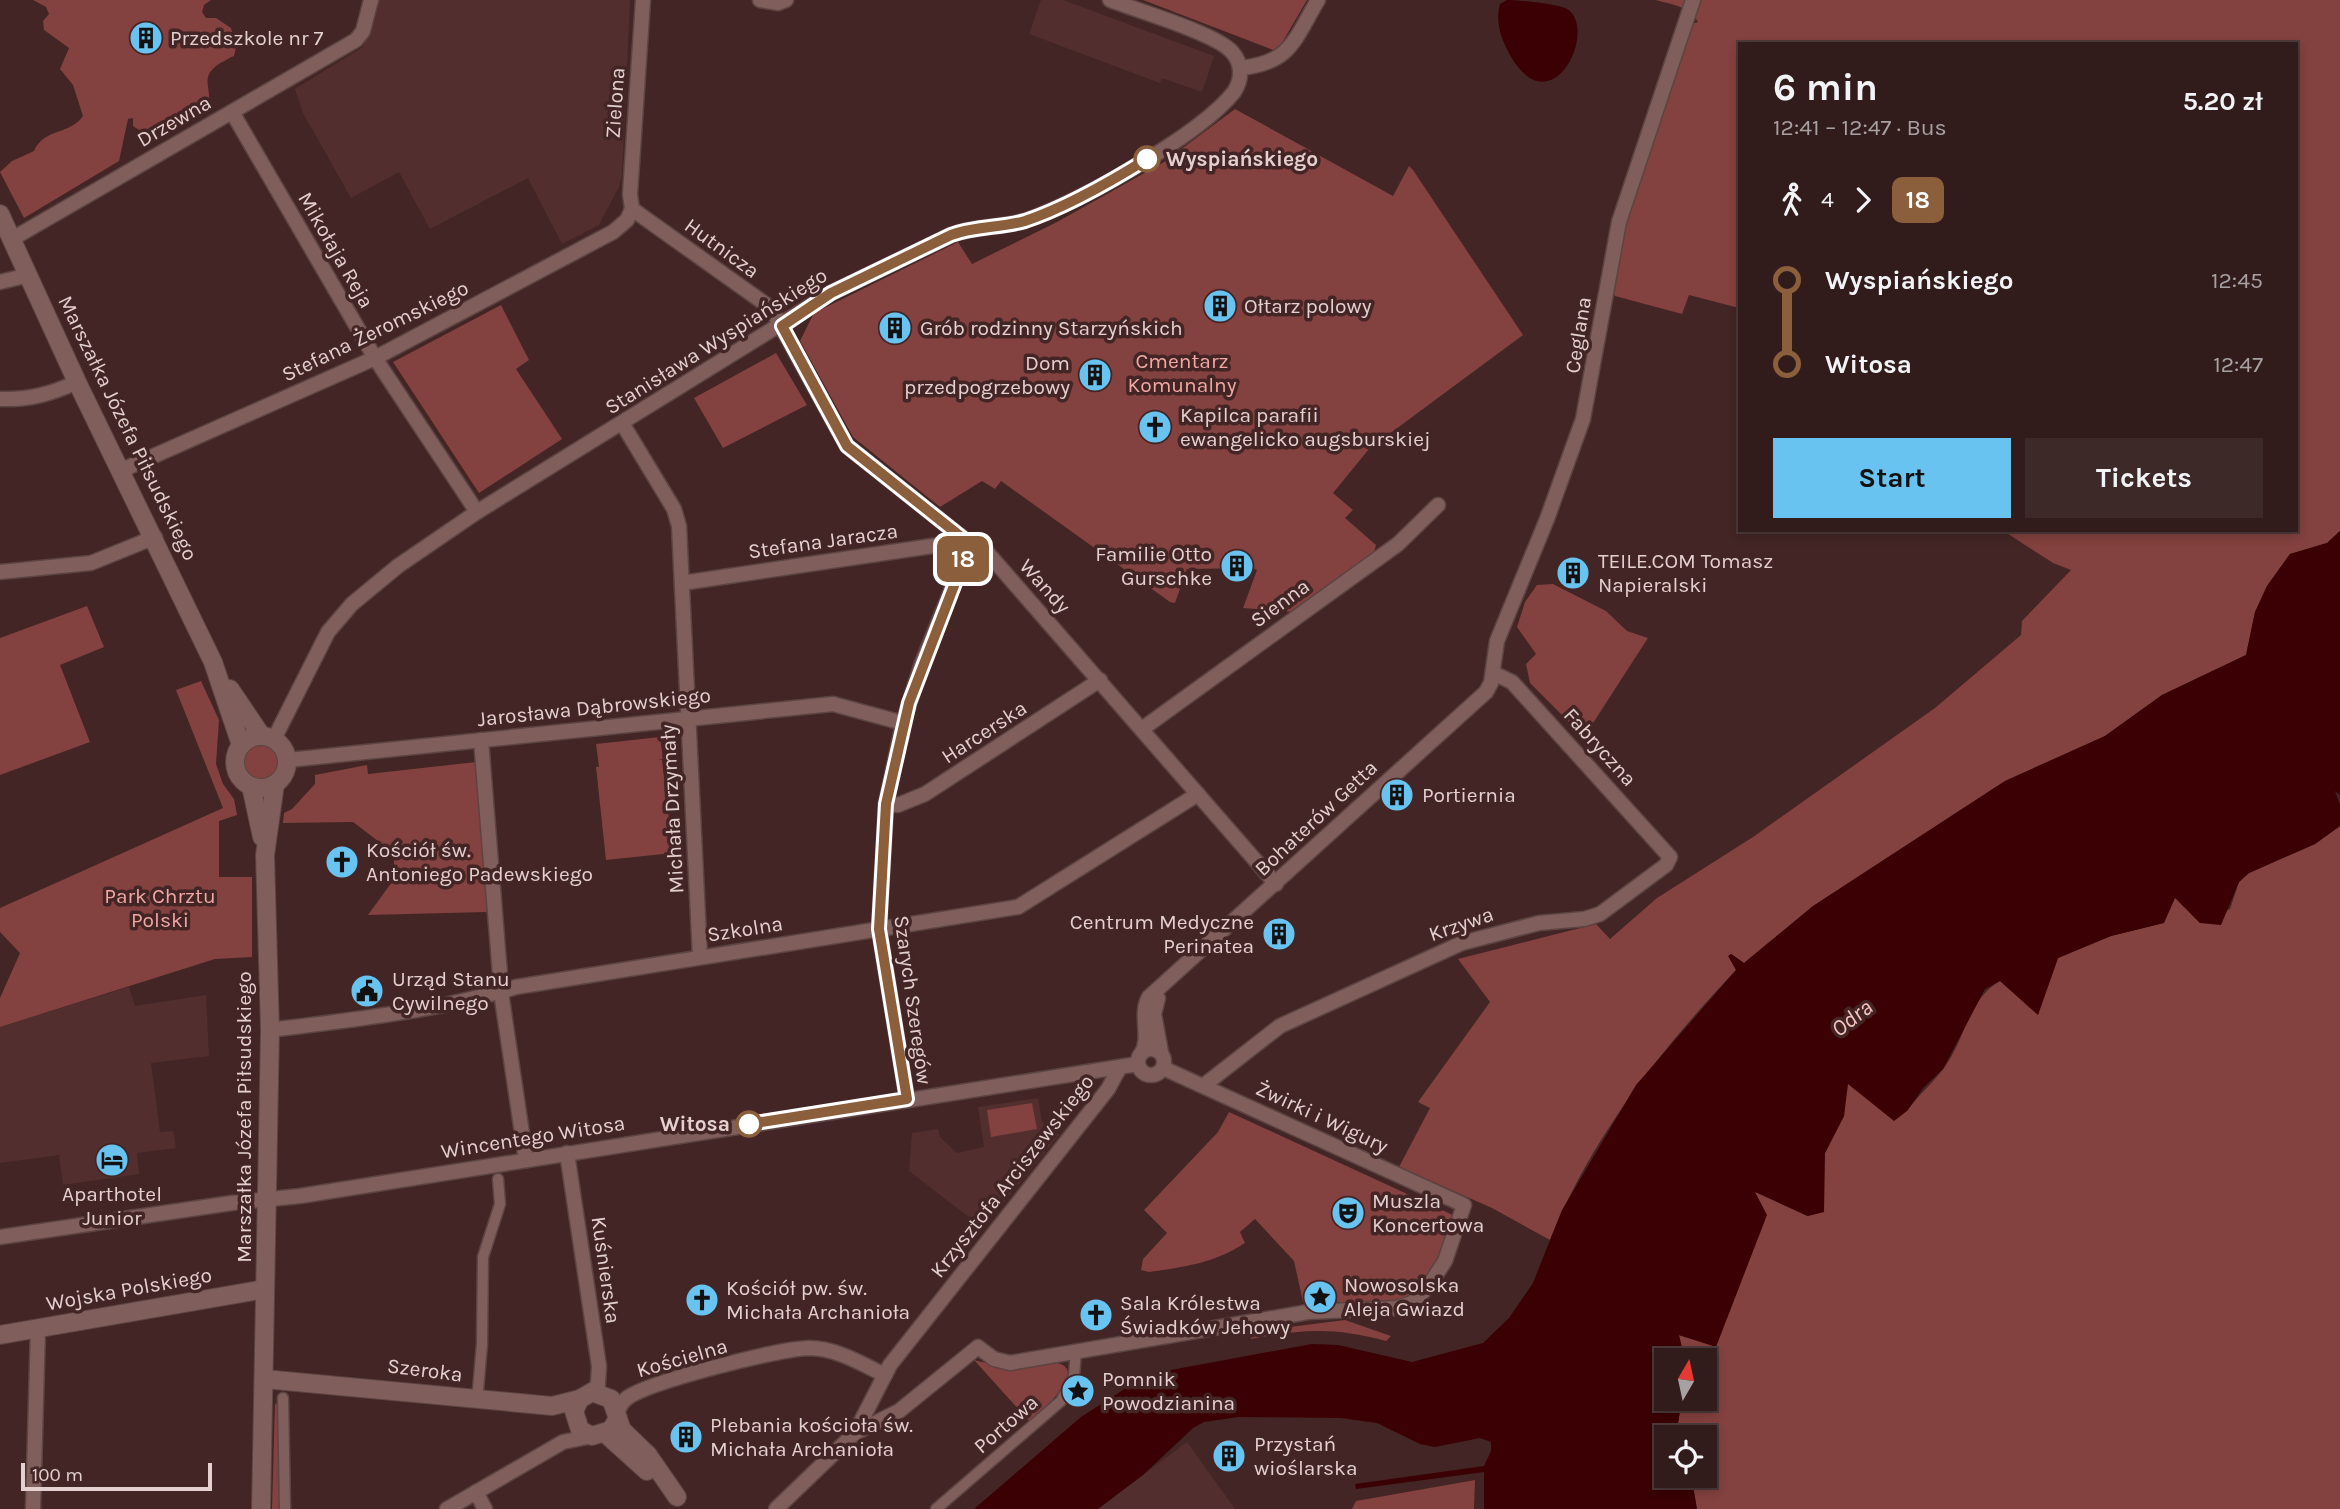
<!DOCTYPE html>
<html lang="en">
<head>
<meta charset="utf-8">
<style>
  body { margin:0; font-family:Karla,sans-serif; background:#3d2928; color:#f1f3f6; height:100vh; display:flex; flex-direction:column; font-size:26px; white-space:nowrap }
  * { box-sizing:border-box; margin:0 }
  p { font-size:23px; color:#a8a1a3 }
  .icon { flex:none; width:38px; height:38px; fill:none; stroke:currentColor; stroke-width:2; stroke-linecap:round; stroke-linejoin:round }
  .map { position:relative; flex:1; overflow:hidden }
  .panel { position:absolute; left:1738px; top:42px; width:560px; height:490px; display:flex; flex-direction:column; background:#321c1b; border-radius:0px; box-shadow:0 4px 10px #0003,0 0 0 2px #4d3a3a }
  .panel>* { flex:none }
  .badge { padding:0 14px; border-radius:10px; font-size:24px; line-height:46px }
  .needle { width:46px; rotate:9deg }
  .fabs { position:absolute; left:1654px; top:1348px; display:grid; gap:14px }
  .fabs a { display:grid; place-items:center; width:63px; height:63px; border-radius:0px; background:#321c1b; box-shadow:0 4px 10px #0003,0 0 0 2px #4d3a3a; font-size:35px }
  .scale { position:absolute; left:21px; bottom:18px; width:191px; box-sizing:border-box; padding-left:7px; border:4px solid #e4d0cf; border-top:0; font-size:19px; line-height:24px; white-space:nowrap; color:#e4d0cf; -webkit-text-stroke:5px #422524; paint-order:stroke }
  .map>.badge { position:absolute; translate:-50% -50%; box-shadow:0 0 0 4px #fff }
  .legs { display:flex; align-items:center; gap:10px; height:77px; padding:0 35px; font-size:23px }
  .legs p { margin-inline-start:auto }
  .headline { display:flex; align-items:center; justify-content:space-between; height:119px; padding:0 35px }
  h1 { font-size:38px; font-weight:700; line-height:52px }
  .action { display:flex; gap:14px; margin-top:auto; padding:14px 35px }
  .action a { flex:1; height:80px; border-radius:0px; background:#69c3f1; color:#111; font-size:28px; font-weight:700; line-height:80px; text-align:center }
  .action a+a { background:#3d2928; color:#f1f3f6 }
  ul { padding:0 35px; list-style:none }
  li { display:flex; align-items:center; gap:24px; height:84px; font-size:26px }
  li i { display:grid; place-items:center; width:10px; height:100%; margin:0 9px; background:currentColor }
  li i::after { content:''; width:18px; height:18px; margin:-9px; border:5px solid; border-radius:50%; background:#321c1b }
  li p { margin-inline-start:auto }
  li:first-child i { background:linear-gradient(#0000 50%,currentColor 0) }
  li:last-child i { background:linear-gradient(currentColor 50%,#0000 0) }
  .map>svg:first-child { display:block }
  .built { fill:#522f2e }
  .green { fill:#83413f }
  .water { fill:#3a0004 }
  .lines { fill:none; stroke-linecap:round; stroke-linejoin:round }
  .pedestrian-casing { stroke:#5c4443; stroke-width:13 }
  .minor-casing { stroke:#5c4443; stroke-width:17 }
  .tertiary-casing { stroke:#5c4443; stroke-width:20 }
  .pedestrian { stroke:#7f5e5c; stroke-width:10 }
  .minor { stroke:#7f5e5c; stroke-width:14 }
  .tertiary { stroke:#7f5e5c; stroke-width:18 }
  .line-1-casing { stroke:#fff; stroke-width:16 }
  .line-1 { stroke:#8b5e3c; stroke-width:10 }
  .stop-1-dot { fill:#fff; stroke:#8b5e3c; stroke-width:3.5 }
  .labels { text-anchor:middle; dominant-baseline:central; stroke-width:7; stroke-linejoin:round; paint-order:stroke }
  .poi-label { font-size:21px; fill:#e4d0cf; stroke:#422524; text-anchor:start }
  .street-label { font-size:21px; fill:#e4d0cf; stroke:#422524 }
  .stop-label { font-size:21px; font-weight:bold; fill:#e4d0cf; stroke:#422524; text-anchor:start }
  .park-label { font-size:21px; fill:#f2a8a4; stroke:#422524 }
  .water-label { font-size:23px; font-style:italic; fill:#f7c4c1; stroke:#422524 }
</style>
</head>
<body>
<div class="map">
<svg width="2340" height="1509" viewBox="0 0 2340 1509">
  <rect width="100%" height="100%" fill="#422524"/>
  <!-- built -->
  <g class="built">
    <path d="M377,0h253l-8,175 -3,12 -20,38 -37,19 -34,-66 -98,51 -31,-57 -48,26 -48,-85 -8,-24 68,-42z"/>
    <path d="M1041,0h22l151,56 -12,36 -40,-14 -2,5 -131,-49z"/>
    <path d="M129,987l6,19 71,-11 3,61 -58,7 9,69 13,-1 3,17 -39,5 2,21 -76,11 -4,-30 -59,8v-136z"/>
    <path d="M1038,1098l4,24 17,13 -76,93 -74,-57 3,-38 26,-4 2,8 17,16 27,-6 -6,-40z"/>
    <path d="M1187,1442l48,67h-137l45,-34z"/>
  </g>
  <!-- green -->
  <g class="green">
    <path d="M33,0h178l-7,5 -2,7 4,6h10l15,10 5,19 -2,9c-45,20 -16,30 -28,55 -20,10 -52,32 -73,15v-8l-5,1 -9,42 -95,57 -24,-46 12,-11 22,-10c10,-23 36,-16 49,-35l-10,-31 -13,-16 9,-21 -25,-18 -1,-9 6,-7 -3,-7z"/>
    <path d="M1143,0h164l-28,48 -6,2z"/>
    <path d="M1655,0h685v531l-13,12 -37,11 -23,32 -12,26 -9,43 -84,40 -57,41 -100,45 -192,125 -69,57 -13,-9 5,16c-75,79 -145,168 -186,270l-58,-32 -93,-41 31,-59 -12,-6 72,-100 -32,-43 138,-35 14,15 47,-41 96,-61 182,-129 86,-73 1,-14 49,-51 -18,-7 -51,-33h294v-486h-556l-1,264 -50,-13 -7,19 -67,-18 -2,-5 12,-68 67,-199 6,-2c-9,-16 -27,-18 -43,-22z"/>
    <path d="M1235,109l158,87 16,-30 4,4 110,165 -154,114 -36,44 20,17 -8,8 31,27 -3,11 -79,56 -51,-4 14,-38 -4,-2 -66,1 -12,34 -5,-1 -169,-121 -6,8 -13,-8 -42,26 -87,-70 -53,-96 14,-28 144,-71 14,22 85,-42 107,-60z"/>
    <path d="M501,305l28,55 -13,9 46,70 -83,54 -86,-131z"/>
    <path d="M776,353l31,52 -84,43 -29,-50z"/>
    <path d="M1553,584l53,27 21,20 21,7 -64,99 -54,-54 -4,-19 10,-10 -19,-27 8,-25 12,-17z"/>
    <path d="M87,606l17,41 -44,18 30,77 -90,33v-137z"/>
    <path d="M201,681l18,39 -3,44 7,20 11,15 3,16 -18,6v56h33v80l-37,2 -215,68v-29l20,-45 -20,-21v-24l223,-100 -47,-118z"/>
    <path d="M660,737l3,22 -5,1h4l11,93 -67,7 -10,-93h3l-3,-23z"/>
    <circle cx="261" cy="762" r="17"/>
    <path d="M476,762l11,150 -119,3 26,-36v-26l-41,-31 -70,1 1,-10 8,-4 23,-25v-9l52,-10 1,9z"/>
    <path d="M2340,826v683h-643l-6,-34h13v-38l-28,-2 6,-37h22v-38h-19l-7,-25 38,11 38,-155 53,25 18,-63 19,-37 3,-33 60,28c11,-16 26,-28 37,-43 21,-28 24,-69 56,-87l38,33 20,-56 53,-22 52,-13 12,-26 25,26 30,-14 9,-27 10,-9 66,-29z"/>
    <path d="M1032,1103l5,26 -46,8 -4,-27z"/>
    <path d="M1229,1112l226,104 -7,31 -32,46 -14,9 -51,5 -15,-6 -33,1 -9,-41 -39,-42 -15,13 5,11c-30,20 -61,24 -96,29l-8,-2 2,-11 24,-26 -23,-23 74,-78z"/>
    <path d="M1345,1320l46,16 -5,5c-52,-14 -83,-12 -135,-2l-1,-7z"/>
    <path d="M974,1360c12,3 25,7 38,7 14,0 32,-7 45,-4 33,7 -19,51 -27,59z"/>
    <path d="M275,1403l5,5 -1,101h-7z"/>
    <path d="M1475,1480l-1,29h-122l4,-8z"/>
  </g>
  <!-- water -->
  <g class="water">
    <path d="M1507,0c11,0 57,4 63,11 26,25 -20,115 -60,44 -9,-17 -15,-32 -10,-51z"/>
    <path d="M2340,531v264l-5,-4 5,14v21l-25,18 -66,29 -10,9 -18,43 -21,-2 -25,-25 -11,25 -53,13 -53,22 -20,57 -38,-34 -15,8 -42,80 -19,18 -17,24 -13,10 -46,-37 -4,32 -19,37 -1,59 -16,4 -53,-24 12,23 -51,132 -37,-12 6,25h-19v38h16l-6,39h-10v38h25l6,34h-213v-37l-128,17 -1,-5 129,-18 7,-15v-9l-11,-4 -45,9 -15,-3 -43,-21 -36,-5 -103,-1 -34,5 -11,6 -50,47 -45,34h-124l107,-92 53,-34 26,-11 152,-28 26,1 74,17 71,-19 26,-25 24,-35 29,-73 74,-125 100,-115 -8,-14 3,-2 13,9 69,-57 192,-125 100,-45 57,-41 84,-40 9,-43 12,-26 23,-32 37,-11z"/>
  </g>
  <g class="lines">
    <defs>
      <g id="pedestrian">
        <path d="M478,1390l4,-46 1,-87 17,-53 -2,-25"/>
        <path d="M283,1398l2,111"/>
        <path d="M936,1509l125,-108 13,-25 2,-24"/>
      </g>
      <g id="minor">
        <path d="M760,0l18,3 8,-3"/>
        <path d="M1240,68c51,-5 54,-28 78,-68"/>
        <path d="M232,112l143,246 102,154"/>
        <path d="M632,209l139,99 76,138 123,98 16,7 290,333"/>
        <path d="M632,209l-2,-15 13,-194"/>
        <path d="M12,239l344,-199 7,-9 8,-31"/>
        <path d="M0,282l29,-7"/>
        <path d="M0,399c29,1 51,-5 77,-17"/>
        <path d="M622,423l52,86 5,17 21,431"/>
        <path d="M122,470l253,-112 238,-126 14,-12 5,-11"/>
        <path d="M0,572l91,-9 64,-26"/>
        <path d="M682,583l257,-38 31,-1 -48,119 -19,60 -17,81 -7,125 28,170"/>
        <path d="M1142,729l256,-185 40,-39"/>
        <path d="M274,739l54,-107 24,-28 46,-38 79,-54 354,-219 120,-58c24,-9 49,-7 73,-14 53,-17 176,-86 210,-129 8,-12 9,-28 -2,-40 -15,-18 -96,-42 -122,-52"/>
        <path d="M481,740l21,259 24,161"/>
        <path d="M288,760l545,-56 70,19"/>
        <path d="M886,804l12,1 27,-11 175,-114"/>
        <path d="M1158,998l-4,16 7,38"/>
        <path d="M270,1030c81,-10 167,-19 246,-43l502,-80 180,-113"/>
        <circle cx="1151" cy="1062" r="13"/>
        <path d="M1142,1053c9,-18 -3,-38 7,-56l337,-305 5,-9 6,-42 50,-122 36,-100 36,-197 74,-222"/>
        <path d="M1203,1086l77,-60 182,-83 77,-20 45,-4 16,-5 66,-49 4,-8 -158,-175 -19,-9"/>
        <path d="M567,1153l32,213 -1,18 -6,8"/>
        <path d="M0,1237l232,-34 68,-7 838,-132"/>
        <path d="M618,1411c2,-6 4,-9 9,-13 24,-17 151,-49 182,-50 27,0 53,16 76,27"/>
        <path d="M855,1433l44,-22 79,-64 16,12 16,4 298,-51 88,-4 16,-5 16,-16 17,-26 19,-56 -301,-137"/>
        <path d="M476,1492l9,17"/>
        <path d="M33,1509l5,-181"/>
        <path d="M447,1509l116,-67 29,-6"/>
        <path d="M776,1509l79,-76 35,-68 218,-276 12,-22"/>
      </g>
      <g id="tertiary">
        <path d="M0,214l77,168 136,280 28,83"/>
        <path d="M230,689l31,46"/>
        <circle cx="261" cy="762" r="26"/>
        <path d="M251,786l11,51"/>
        <path d="M0,1335l265,-46"/>
        <path d="M264,1379l288,27 28,-7"/>
        <path d="M618,1418l-7,12 -19,6 -12,-6 -6,-19 6,-12 12,-7 19,7 11,31 26,25 29,42"/>
        <path d="M606,1434l41,37"/>
        <path d="M261,1509l9,-479 -5,-175 10,-71"/>
      </g>
    </defs>
    <!-- pedestrian casing -->
    <use href="#pedestrian" class="pedestrian-casing"/>
    <!-- minor casing -->
    <use href="#minor" class="minor-casing"/>
    <!-- tertiary casing -->
    <use href="#tertiary" class="tertiary-casing"/>
    <!-- pedestrian -->
    <use href="#pedestrian" class="pedestrian"/>
    <!-- minor -->
    <use href="#minor" class="minor"/>
    <!-- tertiary -->
    <use href="#tertiary" class="tertiary"/>
  </g>
  <g class="lines">
    <defs>
      <path id="line-1" d="M749,1124l158,-25 -28,-170 7,-125 23,-101 61,-159 -123,-98 -65,-120 49,-33 120,-58c24,-9 50,-7 74,-14 42,-14 85,-39 122,-62"/>
    </defs>
    <!-- line-1 casing -->
    <use href="#line-1" class="line-1-casing"/>
    <!-- line-1 -->
    <use href="#line-1" class="line-1"/>
  </g>
  <!-- icons -->
  <defs>
    <symbol id="building-disc" viewBox="-11 -11 22 22"><circle r="9.5" fill="#69c3f1" stroke="#422524"/><path d="M-4-6H4V6H1V3H-1V6H-4ZM-2.5-4.3h1.7v1.8h-1.7ZM.8-4.3h1.7v1.8H.8ZM-2.5-1h1.7V.8h-1.7ZM.8-1h1.7V.8H.8Z" fill="#111"/></symbol>
    <symbol id="church-disc" viewBox="-11 -11 22 22"><circle r="9.5" fill="#69c3f1" stroke="#422524"/><path d="M-1.2-6h2.4v3.5h3.3v2.4h-3.3V6h-2.4V-.1h-3.3v-2.4h3.3Z" fill="#111"/></symbol>
    <symbol id="civic-disc" viewBox="-11 -11 22 22"><circle r="9.5" fill="#69c3f1" stroke="#422524"/><path d="M-.6-6.5H3V-4.5H.6V-3L4-1V1h2V6H-6V1h2V-1L-.6-3ZM-1.2 2.5V6h2.4V2.5Z" fill="#111"/></symbol>
    <symbol id="hotel-disc" viewBox="-11 -11 22 22"><circle r="9.5" fill="#69c3f1" stroke="#422524"/><path d="M-6-4.5h1.5V1H6V5H4.5V3h-9V5H-6ZM-4 0a1.8 1.8 0 1 1 3.6 0ZM.5 0V-2.5h3Q6-2.5 6 0Z" fill="#111"/></symbol>
    <symbol id="theatre-disc" viewBox="-11 -11 22 22"><circle r="9.5" fill="#69c3f1" stroke="#422524"/><path d="M-5-5.5Q0-4 5-5.5V0Q5 5 0 6Q-5 5-5 0ZM-3.3-2.5H-1v1.5H-3.3ZM1-2.5H3.3v1.5H1ZM-2.8 1Q0 5.5 2.8 1Z" fill="#111"/></symbol>
    <symbol id="sight-disc" viewBox="-11 -11 22 22"><circle r="9.5" fill="#69c3f1" stroke="#422524"/><path d="M0-6L1.8-2.2L6-1.7L2.9 1.2L3.7 5.4L0 3.3L-3.7 5.4L-2.9 1.2L-6-1.7L-1.8-2.2Z" fill="#111"/></symbol>
  </defs>
  <g fill-rule="evenodd">
    <use href="#building-disc" x="127" y="19" width="38" height="38"/>
    <use href="#building-disc" x="1201" y="287" width="38" height="38"/>
    <use href="#building-disc" x="876" y="309" width="38" height="38"/>
    <use href="#building-disc" x="1076" y="356" width="38" height="38"/>
    <use href="#church-disc" x="1136" y="408" width="38" height="38"/>
    <use href="#building-disc" x="1218" y="547" width="38" height="38"/>
    <use href="#building-disc" x="1554" y="554" width="38" height="38"/>
    <use href="#building-disc" x="1378" y="776" width="38" height="38"/>
    <use href="#church-disc" x="323" y="843" width="38" height="38"/>
    <use href="#building-disc" x="1260" y="915" width="38" height="38"/>
    <use href="#civic-disc" x="348" y="972" width="38" height="38"/>
    <use href="#hotel-disc" x="93" y="1141" width="38" height="38"/>
    <use href="#theatre-disc" x="1329" y="1194" width="38" height="38"/>
    <use href="#sight-disc" x="1301" y="1278" width="38" height="38"/>
    <use href="#church-disc" x="683" y="1281" width="38" height="38"/>
    <use href="#church-disc" x="1077" y="1296" width="38" height="38"/>
    <use href="#sight-disc" x="1059" y="1372" width="38" height="38"/>
    <use href="#building-disc" x="667" y="1418" width="38" height="38"/>
    <use href="#building-disc" x="1210" y="1437" width="38" height="38"/>
  </g>
  <!-- markers -->
  <g class="stop-1-dot">
    <circle cx="1147" cy="159" r="12"/>
    <circle cx="749" cy="1124" r="12"/>
  </g>
  <g class="labels">
    <!-- poi labels -->
    <g class="poi-label">
      <text x="170" y="38">Przedszkole nr 7</text>
      <text x="1244" y="306">Ołtarz polowy</text>
      <text x="920" y="328">Grób rodzinny Starzyńskich</text>
      <text x="1070" y="363" text-anchor="end">Dom<tspan x="1070" dy="24">przedpogrzebowy</tspan></text>
      <text x="1180" y="415">Kapilca parafii<tspan x="1180" dy="24">ewangelicko augsburskiej</tspan></text>
      <text x="1212" y="554" text-anchor="end">Familie Otto<tspan x="1212" dy="24">Gurschke</tspan></text>
      <text x="1598" y="561">TEILE.COM Tomasz<tspan x="1598" dy="24">Napieralski</tspan></text>
      <text x="1422" y="795">Portiernia</text>
      <text x="366" y="850">Kościół św.<tspan x="366" dy="24">Antoniego Padewskiego</tspan></text>
      <text x="1254" y="922" text-anchor="end">Centrum Medyczne<tspan x="1254" dy="24">Perinatea</tspan></text>
      <text x="392" y="979">Urząd Stanu<tspan x="392" dy="24">Cywilnego</tspan></text>
      <text x="112" y="1194" text-anchor="middle">Aparthotel<tspan x="112" dy="24">Junior</tspan></text>
      <text x="1372" y="1201">Muszla<tspan x="1372" dy="24">Koncertowa</tspan></text>
      <text x="1344" y="1285">Nowosolska<tspan x="1344" dy="24">Aleja Gwiazd</tspan></text>
      <text x="726" y="1288">Kościół pw. św.<tspan x="726" dy="24">Michała Archanioła</tspan></text>
      <text x="1120" y="1303">Sala Królestwa<tspan x="1120" dy="24">Świadków Jehowy</tspan></text>
      <text x="1102" y="1379">Pomnik<tspan x="1102" dy="24">Powodzianina</tspan></text>
      <text x="710" y="1425">Plebania kościoła św.<tspan x="710" dy="24">Michała Archanioła</tspan></text>
      <text x="1254" y="1444">Przystań<tspan x="1254" dy="24">wioślarska</tspan></text>
    </g>
    <!-- street labels -->
    <g class="street-label">
      <text transform="translate(615 103) rotate(-86)">Zielona</text>
      <text transform="translate(174 121) rotate(-30)">Drzewna</text>
      <text transform="translate(722 248) rotate(36)">Hutnicza</text>
      <text transform="translate(336 250) rotate(60)">Mikołaja Reja</text>
      <text transform="translate(375 331) rotate(-26)">Stefana Żeromskiego</text>
      <text transform="translate(1578 335) rotate(-81)">Ceglana</text>
      <text transform="translate(716 341) rotate(-32)">Stanisława Wyspiańskiego</text>
      <text transform="translate(128 428) rotate(64)">Marszałka Józefa Piłsudskiego</text>
      <text transform="translate(823 541) rotate(-8)">Stefana Jaracza</text>
      <text transform="translate(1045 586) rotate(48)">Wandy</text>
      <text transform="translate(1280 603) rotate(-36)">Sienna</text>
      <text transform="translate(594 707) rotate(-6)">Jarosława Dąbrowskiego</text>
      <text transform="translate(984 732) rotate(-33)">Harcerska</text>
      <text transform="translate(1600 747) rotate(48)">Fabryczna</text>
      <text transform="translate(672 809) rotate(-93)">Michała Drzymały</text>
      <text transform="translate(1316 818) rotate(-43)">Bohaterów Getta</text>
      <text transform="translate(1461 924) rotate(-19)">Krzywa</text>
      <text transform="translate(745 929) rotate(-9)">Szkolna</text>
      <text transform="translate(913 1000) rotate(82)">Szarych Szeregów</text>
      <text transform="translate(244 1117) rotate(-90)">Marszałka Józefa Piłsudskiego</text>
      <text transform="translate(1322 1117) rotate(25)">Żwirki i Wigury</text>
      <text transform="translate(533 1137) rotate(-9)">Wincentego Witosa</text>
      <text transform="translate(1012 1176) rotate(-52)">Krzysztofa Arciszewskiego</text>
      <text transform="translate(606 1270) rotate(82)">Kuśnierska</text>
      <text transform="translate(129 1289) rotate(-10)">Wojska Polskiego</text>
      <text transform="translate(682 1358) rotate(-16)">Kościelna</text>
      <text transform="translate(425 1370) rotate(7)">Szeroka</text>
      <text transform="translate(1006 1424) rotate(-41)">Portowa</text>
    </g>
    <!-- stop labels -->
    <g class="stop-label">
      <text x="1166" y="159">Wyspiańskiego</text>
      <text x="730" y="1124" text-anchor="end">Witosa</text>
    </g>
    <!-- park labels -->
    <g class="park-label">
      <text x="1182" y="361">Cmentarz<tspan x="1182" dy="24">Komunalny</tspan></text>
      <text x="160" y="896">Park Chrztu<tspan x="160" dy="24">Polski</tspan></text>
    </g>
    <!-- water labels -->
    <g class="water-label">
      <text transform="translate(1852 1018) rotate(-38)">Odra</text>
    </g>
  </g>
</svg>
<div class="fabs">
<a><svg class="needle" viewBox="-14 -14 28 28"><path d="M0-13l5 13h-10z" fill="#e53935"/><path d="M0 13l5-13h-10z" fill="#a8a1a3"/></svg></a>
<a><svg class="icon" aria-label="locate" viewBox="0 0 24 24"><circle cx="12" cy="12" r="6"/><path d="M12 2v4M12 18v4M2 12h4M18 12h4"/></svg></a>
</div>
<div class="scale">100 m</div>
<b class="badge" style="left:963px;top:559px;background:#8b5e3c;color:#fff">18</b>
<section class="panel">
<div class="headline"><div><h1>6 min</h1><p>12:41 – 12:47 · Bus</p></div><b>5.20 zł</b></div>
<div class="legs"><svg class="icon" aria-label="walk" viewBox="0 0 24 24"><circle cx="13" cy="4" r="2"/><path d="M13 8l-2 6 4 7M11 14l-3 7M7 12l3-4h3l4 4"/></svg>4<svg class="icon" aria-label="forward" viewBox="0 0 24 24"><path d="M9 5l7 7-7 7"/></svg><b class="badge" style="background:#8b5e3c;color:#fff">18</b></div>
<ul>
<li><i style="color:#8b5e3c"></i><b>Wyspiańskiego</b><p>12:45</p></li>
<li><i style="color:#8b5e3c"></i><b>Witosa</b><p>12:47</p></li>
</ul>
<div class="action"><a>Start</a><a>Tickets</a></div>
</section>
</div>
</body>
</html>
